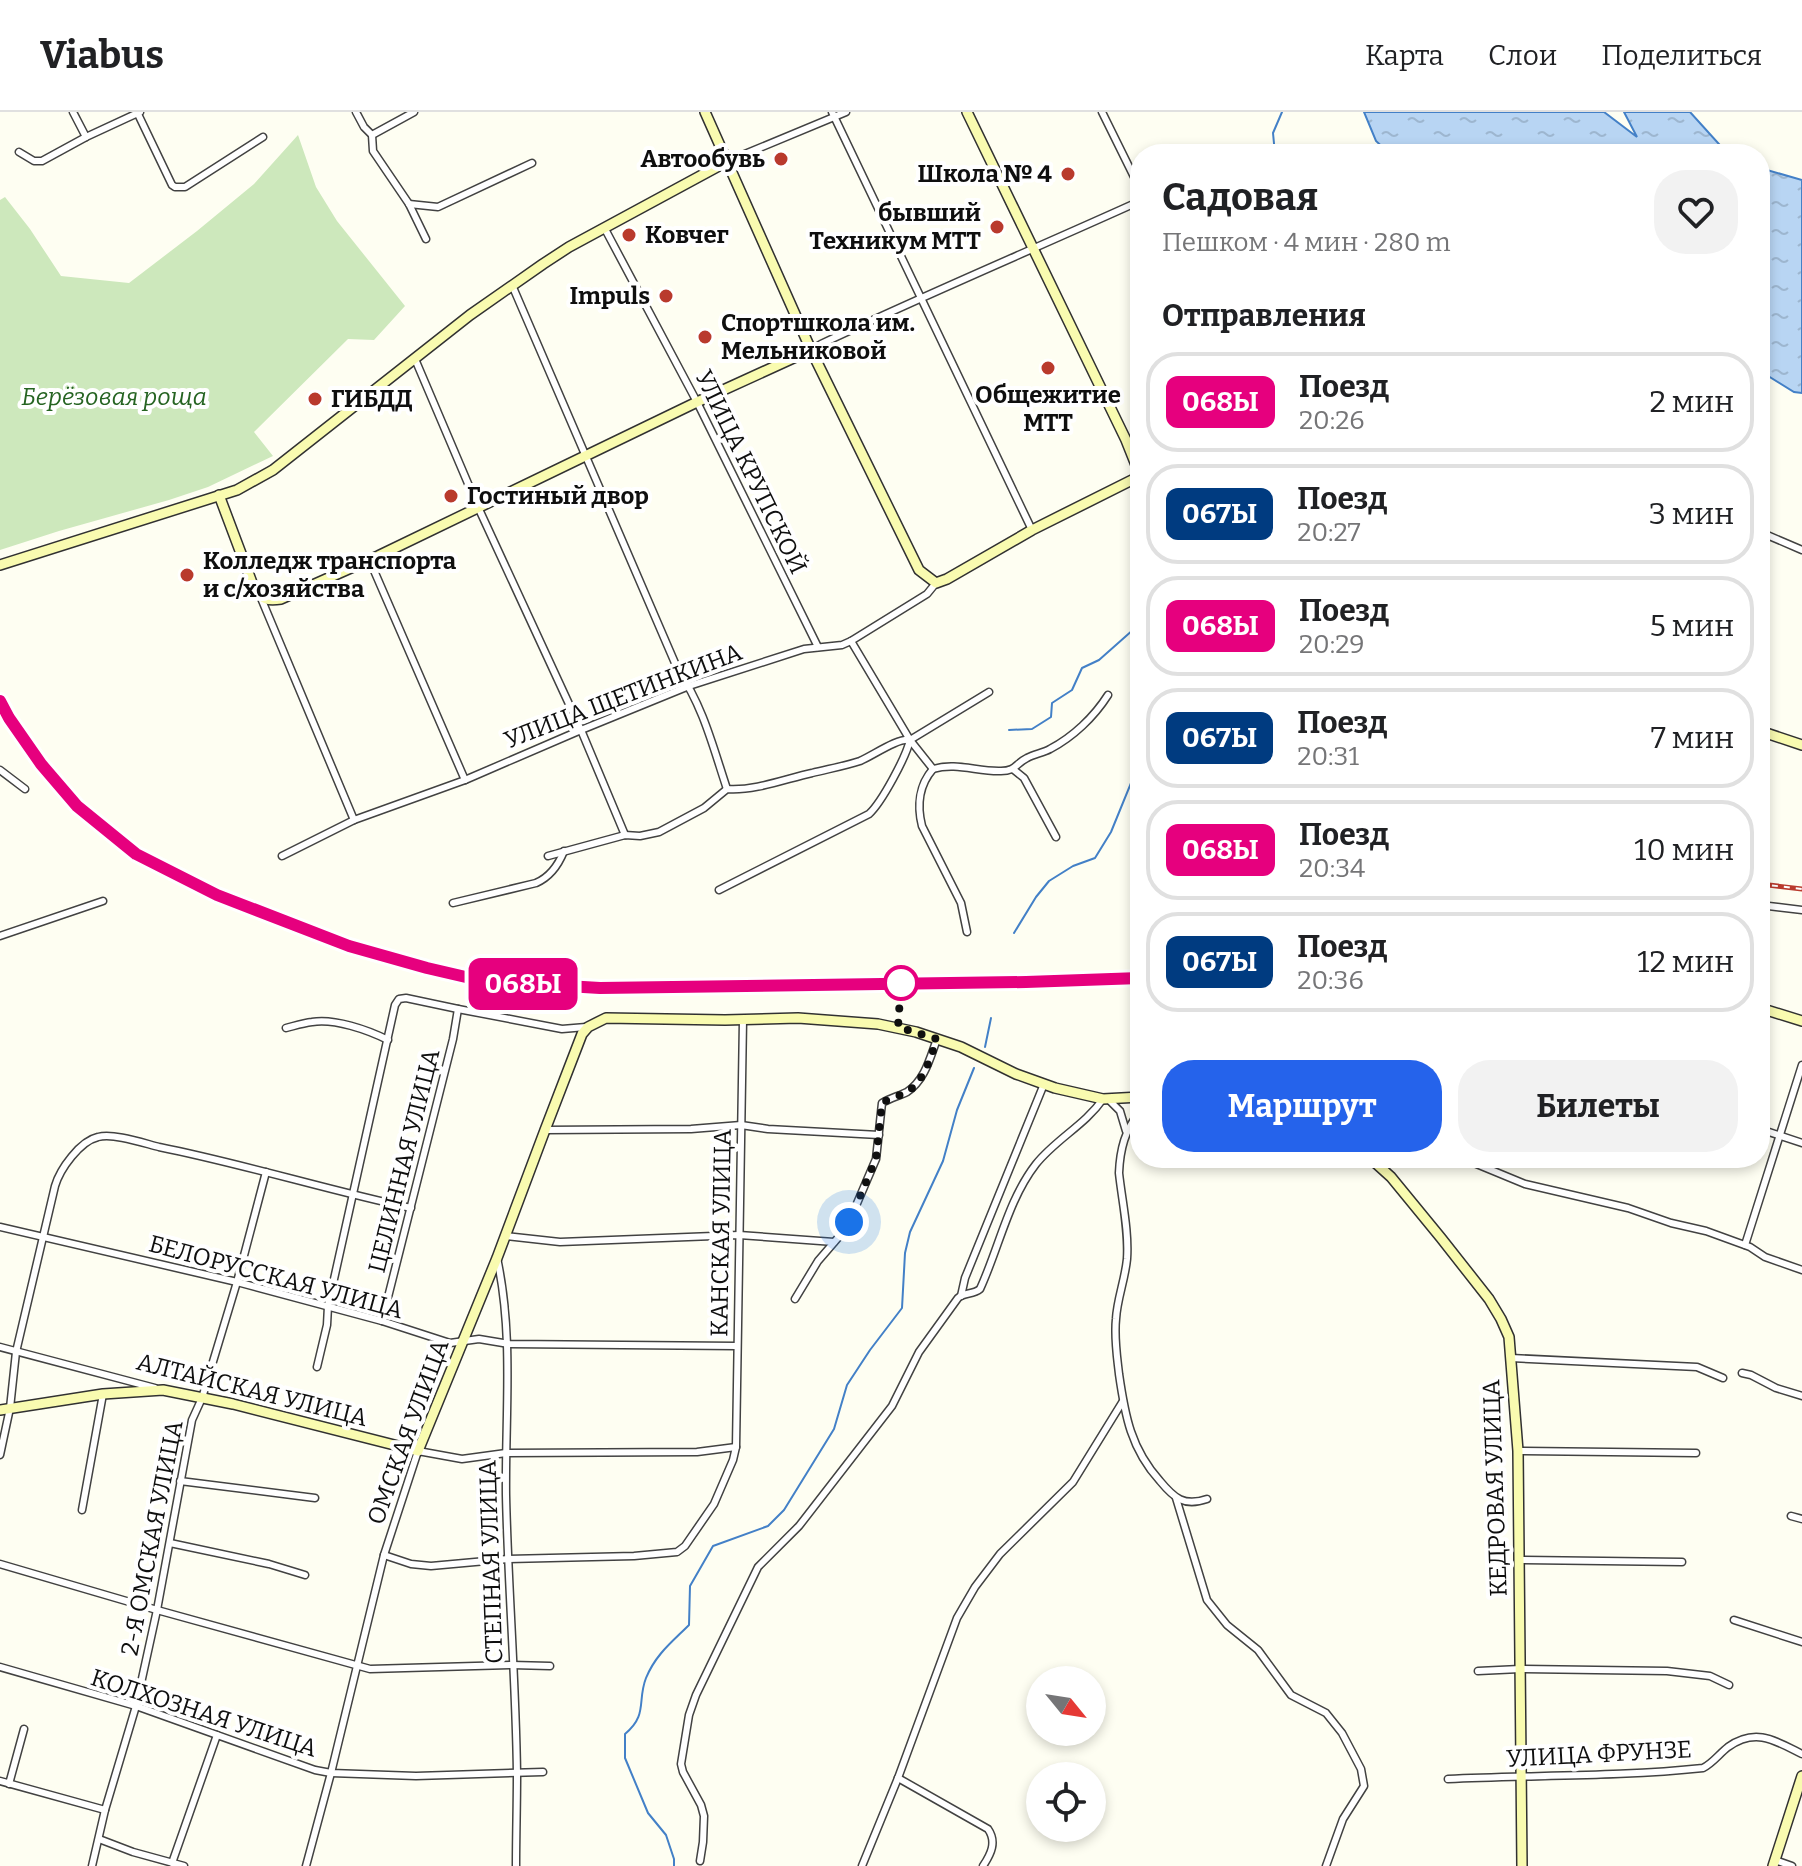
<!DOCTYPE html>
<html lang="ru">
<head>
<meta charset="utf-8">
<style>
  body { margin:0; font-family:Bitter,serif; background:#f2f2f2; color:#202124; height:100vh; display:flex; flex-direction:column; font-size:30px; white-space:nowrap }
  * { box-sizing:border-box; margin:0 }
  p { font-size:26px; color:#757577 }
  .icon { flex:none; width:44px; height:44px; fill:none; stroke:currentColor; stroke-width:2; stroke-linecap:round; stroke-linejoin:round }
  .map { position:relative; flex:1; overflow:hidden }
  .details { position:absolute; left:1130px; top:32px; width:640px; height:1024px; display:flex; flex-direction:column; background:#fff; border-radius:32px; box-shadow:0 4px 12px #0003 }
  .details>* { flex:none }
  .badge { padding:0 16px; border-radius:12px; font-size:28px; line-height:52px }
  .needle { width:52px; rotate:120deg }
  .fabs { position:absolute; left:1026px; top:1554px; display:grid; gap:16px }
  .fabs a { display:grid; place-items:center; width:80px; height:80px; border-radius:50%; background:#fff; box-shadow:0 4px 12px #0003; font-size:40px }
  .you { position:absolute; width:40px; height:40px; margin:-20px; border:6px solid #fff; border-radius:50%; background:#1a73e8; box-shadow:0 0 0 12px #1a73e833 }
  .map>.badge { position:absolute; translate:-50% -50%; box-shadow:0 0 0 4px #fff }
  h2 { padding:0 32px; font-size:30px; line-height:72px }
  .round { display:grid; place-items:center; flex:none; width:84px; height:84px; border-radius:32px; background:#f2f2f2 }
  .headline { display:flex; align-items:center; justify-content:space-between; height:136px; padding:0 32px }
  h1 { font-size:38px; font-weight:700; line-height:60px }
  .cta { display:flex; gap:16px; margin-top:auto; padding:16px 32px }
  .cta a { flex:1; height:92px; border-radius:32px; background:#2563eb; color:#fff; font-size:32px; font-weight:700; line-height:92px; text-align:center }
  .cta a+a { background:#f2f2f2; color:#202124 }
  ul { padding:0; list-style:none }
  li { display:flex; align-items:center; gap:24px; height:100px; margin:0 16px 12px; padding:0 16px; border:4px solid #e0e0e0; border-radius:32px }
  li div { flex:1 }
  li b { display:block; font-size:30px }
  li em { font-style:normal }
  li .badge { min-width:88px; font-weight:700; text-align:center }
  header { display:flex; align-items:center; gap:48px; box-sizing:border-box; height:112px; padding:0 40px; background:#fff; border-bottom:2px solid #e0e0e0 }
  header strong { font-size:38px }
  nav { display:flex; gap:44px; margin-inline-start:auto; font-size:28px }
  .map>svg:first-child { display:block }
  .park { fill:#cde8bc }
  .water { fill:url(#water-ripples); stroke:#4380c7; stroke-width:2 }
  .lines { fill:none; stroke-linecap:round; stroke-linejoin:round }
  .stream { stroke:#4380c7; stroke-width:2 }
  .street-casing { stroke:#424242; stroke-width:9 }
  .secondary-casing { stroke:#313131; stroke-width:12 }
  .street { stroke:#fff; stroke-width:6 }
  .secondary { stroke:#f9fbb0; stroke-width:9 }
  .rail-casing { stroke:#b93a2d; stroke-width:5 }
  .rail { stroke:#fff; stroke-width:2; stroke-dasharray:6; stroke-linecap:butt }
  .line-casing { stroke:#fff; stroke-width:18 }
  .line { stroke:#e6007e; stroke-width:12 }
  .walk { stroke:#0f0f0f; stroke-width:8; stroke-dasharray:0 14.4 }
  .poi-dot { fill:#b93a2d; stroke:#fff; stroke-width:3 }
  .stop-dot { fill:#fff; stroke:#e6007e; stroke-width:4 }
  .labels { text-anchor:middle; dominant-baseline:central; stroke-width:8; stroke-linejoin:round; paint-order:stroke }
  .poi-label { font-size:24px; font-weight:bold; fill:#0f0f0f; stroke:#fff; text-anchor:start }
  .park-label { font-size:24px; font-style:italic; fill:#266422; stroke:#fff }
  .street-label { font-size:24px; fill:#0f0f0f; stroke:#fff }
</style>
</head>
<body>
<header>
<strong>Viabus</strong>
<nav><a>Карта</a><a>Слои</a><a>Поделиться</a></nav>
</header>
<div class="map">
<svg width="1802" height="1754" viewBox="0 0 1802 1754">
  <defs>
    <pattern id="water-ripples" width="26" height="14" patternUnits="userSpaceOnUse" patternTransform="scale(2)"><rect width="26" height="14" fill="#b8d5f3"/><path d="M2 4q2-2 4 0t4 0M15 11q2-2 4 0t4 0" fill="none" stroke="#9db6cf"/></pattern>
  </defs>
  <rect width="100%" height="100%" fill="#fefef2"/>
  <!-- park -->
  <path class="park" d="M298,23l18,52 21,34 68,85 -31,34 -26,-1 -94,93 19,24 -65,31 -39,13 -110,31 -59,19v-350l5,-3 25,32 31,47 68,7 68,-52 57,-47z"/>
  <!-- water -->
  <g class="water">
    <path d="M1364,0h240l33,25 -13,-25h66l38,42h-338l-14,-13z"/>
    <path d="M1760,56l42,12v213l-8,-1 -34,-21z"/>
  </g>
  <g class="lines">
    <!-- stream -->
    <g class="stream">
      <path d="M1275,42l-2,-21 9,-21"/>
      <path d="M1009,618l23,-1 19,-12 1,-14 20,-13 10,-22 17,-8 35,-31 6,-2"/>
      <path d="M1014,821l22,-36 13,-16 24,-15 22,-8 16,-26 29,-71"/>
      <path d="M985,935l6,-29"/>
      <path d="M674,1754v-7l-8,-24 -18,-22 -23,-55v-24c23,-19 12,-33 21,-56 10,-24 26,-36 43,-53l1,-39 23,-40 55,-20 16,-16 50,-81 13,-44 23,-35 32,-42 3,-55 5,-21 33,-71 14,-51 17,-42"/>
    </g>
    <defs>
      <g id="street">
        <path d="M73,0l13,25"/>
        <path d="M137,0l35,73 3,2h10l78,-50"/>
        <path d="M356,0l8,15 8,8 1,16 36,53 17,35"/>
        <path d="M832,0l200,418"/>
        <path d="M1102,0l38,77"/>
        <path d="M372,23l42,-23"/>
        <path d="M19,40l15,9h8l44,-24 54,-25"/>
        <path d="M728,49l118,-49"/>
        <path d="M409,92l29,3 94,-44"/>
        <path d="M605,117l92,173 121,245"/>
        <path d="M512,173l166,385c25,36 35,77 49,119"/>
        <path d="M811,238l10,-6c106,-50 213,-95 319,-143"/>
        <path d="M415,247l63,148 103,223 44,105"/>
        <path d="M1760,420l42,18"/>
        <path d="M369,447l96,221"/>
        <path d="M261,486l93,222"/>
        <path d="M851,529l59,99 23,29"/>
        <path d="M933,657c23,-7 45,3 68,2 15,0 14,-7 26,-13 7,-4 16,-5 23,-9 23,-12 44,-32 58,-54"/>
        <path d="M933,657c-14,16 -16,37 -11,57l39,77 6,29"/>
        <path d="M0,658l25,19"/>
        <path d="M1014,658l10,8 32,59"/>
        <path d="M282,744l72,-36 111,-40 116,-50 108,-44 115,-37 38,-4 9,-4 76,-47 9,-11"/>
        <path d="M548,744l77,-21 15,1 19,-4 45,-24 23,-19c28,2 58,-10 85,-16 16,-4 33,-7 48,-12 14,-6 37,-23 50,-21l79,-48"/>
        <path d="M719,778l150,-76c13,-12 37,-57 41,-74"/>
        <path d="M453,791l83,-20c14,-6 22,-17 28,-32"/>
        <path d="M1760,793l42,5"/>
        <path d="M0,824l103,-35"/>
        <path d="M286,916c8,-2 17,-5 26,-6 22,-4 56,8 76,18"/>
        <path d="M1109,988l11,11 6,20"/>
        <path d="M1140,999c-15,19 -20,38 -21,62 3,28 10,58 8,86 -2,21 -10,40 -11,60 -2,19 1,37 3,55 6,42 12,75 41,107 14,17 24,26 47,18"/>
        <path d="M1760,1017l42,14"/>
        <path d="M545,1018l146,-1 50,-4 27,4 111,6"/>
        <path d="M1462,1046l63,26 103,24 43,15 35,8 44,16 15,10 37,13"/>
        <path d="M0,1115l237,55 145,39 68,22 29,-4 30,5 228,2"/>
        <path d="M506,1124l54,6 179,-7 95,7"/>
        <path d="M1745,1133l57,-180"/>
        <path d="M497,1146c17,78 8,158 9,237 2,93 10,186 11,280 0,30 -1,61 -1,91"/>
        <path d="M961,1184l4,-18 79,-194"/>
        <path d="M795,1187l23,-38 25,-29 6,-10 27,-63 6,-56c8,-5 17,-7 25,-11 18,-12 23,-34 30,-53"/>
        <path d="M382,1209l71,-282 5,-30"/>
        <path d="M0,1235l155,41"/>
        <path d="M1511,1246l186,9 26,11"/>
        <path d="M317,1255l10,-42 1,-19 67,-301 4,-6 7,-1 52,11 104,20 24,-2"/>
        <path d="M1742,1261l9,2 25,13 26,8"/>
        <path d="M1518,1339l178,2"/>
        <path d="M0,1343l10,-47 6,-56 39,-166c5,-17 25,-45 43,-49 16,-4 45,6 61,10 85,17 168,43 252,61"/>
        <path d="M180,1369l135,17"/>
        <path d="M1176,1386l31,102 20,25 31,25 33,45 35,18 16,20 19,36 3,17 -21,33 -17,47"/>
        <path d="M82,1398l21,-116"/>
        <path d="M1791,1404l11,3"/>
        <path d="M170,1431l99,21 36,11"/>
        <path d="M384,1443l27,9 20,2 77,-7 126,-3 43,-4 8,-6 29,-42 19,-44 3,-13 7,-427"/>
        <path d="M1518,1448l164,2"/>
        <path d="M0,1452l157,46 213,59 142,-4 38,1"/>
        <path d="M1734,1508l68,22"/>
        <path d="M0,1555l136,39 179,64 16,3 85,3 127,-4"/>
        <path d="M1478,1559l42,-2 147,2 43,5 19,9"/>
        <path d="M898,1666l90,51c9,13 3,25 -5,37"/>
        <path d="M1448,1667c85,-4 170,-2 255,-11 10,-5 16,-14 25,-21 28,-20 48,-6 74,7"/>
        <path d="M0,1669l105,29"/>
        <path d="M9,1672l15,-55"/>
        <path d="M99,1727l34,13 51,14"/>
        <path d="M1775,1748l17,6"/>
        <path d="M700,1749l3,-19 1,-26 -3,-11 -18,-33 -2,-8 8,-49 7,-20 62,-128 41,-41 93,-120 27,-54 39,-54c6,-6 15,-3 22,-9 19,-41 28,-89 56,-125 20,-25 49,-39 67,-65"/>
        <path d="M172,1751l45,-128"/>
        <path d="M92,1754l13,-56 31,-104 21,-96 35,-190 10,-22 35,-116 29,-110"/>
        <path d="M306,1754l25,-93 53,-218 34,-104 44,8 44,-6 191,-1 39,-5"/>
        <path d="M862,1754l36,-88 59,-160 18,-31 25,-33 73,-72 50,-81"/>
      </g>
      <g id="secondary">
        <path d="M705,0l106,238 108,220 17,13 11,-4 85,-49 108,-54"/>
        <path d="M967,0l159,328 14,35"/>
        <path d="M219,383l35,93c8,12 14,13 27,11l97,-43 319,-154 114,-52"/>
        <path d="M0,453l237,-75 36,-20 197,-155 73,-51 26,-17 159,-86"/>
        <path d="M1760,619l42,14"/>
        <path d="M1760,896l42,13"/>
        <path d="M1370,1046l21,19 50,61 48,61 12,20 8,18 9,114 4,415"/>
        <path d="M0,1298l103,-16 60,-4 70,14 185,47 79,-193 48,-128 37,-96 6,-7 18,-9 119,2 73,-2 80,6 38,8 45,15 55,27 39,14 48,11 37,-2"/>
        <path d="M1773,1754l29,-90"/>
      </g>
    </defs>
    <!-- street casing -->
    <use href="#street" class="street-casing"/>
    <!-- secondary casing -->
    <use href="#secondary" class="secondary-casing"/>
    <!-- street -->
    <use href="#street" class="street"/>
    <!-- secondary -->
    <use href="#secondary" class="secondary"/>
    <defs>
      <g id="rail">
        <path d="M0,589l9,17 32,46 36,42 59,48 81,41 132,51 78,22 56,13 117,7 404,-6 136,-4"/>
        <path d="M1760,772l42,5"/>
      </g>
    </defs>
    <!-- rail casing -->
    <use href="#rail" class="rail-casing"/>
    <!-- rail -->
    <use href="#rail" class="rail"/>
  </g>
  <g class="lines">
    <defs>
      <path id="line" d="M0,589l9,17 32,46 36,42 59,48 81,41 132,51 78,22 56,13 117,7 426,-6 114,-4"/>
    </defs>
    <!-- line casing -->
    <use href="#line" class="line-casing"/>
    <!-- line -->
    <use href="#line" class="line"/>
    <!-- walk -->
    <path class="walk" d="M849,1110l27,-63 6,-56c8,-5 17,-7 25,-11 18,-12 23,-34 30,-53l-39,-12 3,-44"/>
  </g>
  <!-- markers -->
  <g class="poi-dot">
    <circle cx="781" cy="47" r="8"/>
    <circle cx="1068" cy="62" r="8"/>
    <circle cx="997" cy="115" r="8"/>
    <circle cx="629" cy="123" r="8"/>
    <circle cx="666" cy="184" r="8"/>
    <circle cx="705" cy="225" r="8"/>
    <circle cx="1048" cy="256" r="8"/>
    <circle cx="315" cy="287" r="8"/>
    <circle cx="451" cy="384" r="8"/>
    <circle cx="187" cy="463" r="8"/>
  </g>
  <circle class="stop-dot" cx="901" cy="871" r="16"/>
  <g class="labels">
    <!-- poi labels -->
    <g class="poi-label">
      <text x="765" y="47" text-anchor="end">Автообувь</text>
      <text x="1052" y="62" text-anchor="end">Школа № 4</text>
      <text x="981" y="101" text-anchor="end">бывший<tspan x="981" dy="28">Техникум МТТ</tspan></text>
      <text x="645" y="123">Ковчег</text>
      <text x="650" y="184" text-anchor="end">Impuls</text>
      <text x="721" y="211">Спортшкола им.<tspan x="721" dy="28">Мельниковой</tspan></text>
      <text x="1048" y="283" text-anchor="middle">Общежитие<tspan x="1048" dy="28">МТТ</tspan></text>
      <text x="331" y="287">ГИБДД</text>
      <text x="467" y="384">Гостиный двор</text>
      <text x="203" y="449">Колледж транспорта<tspan x="203" dy="28">и с/хозяйства</tspan></text>
    </g>
    <!-- park labels -->
    <g class="park-label">
      <text x="114" y="285">Берёзовая роща</text>
    </g>
    <!-- street labels -->
    <g class="street-label">
      <text transform="translate(751 360) rotate(64)">УЛИЦА КРУПСКОЙ</text>
      <text transform="translate(623 584) rotate(-21)">УЛИЦА ЩЕТИНКИНА</text>
      <text transform="translate(404 1049) rotate(-76)">ЦЕЛИННАЯ УЛИЦА</text>
      <text transform="translate(721 1121) rotate(-89)">КАНСКАЯ УЛИЦА</text>
      <text transform="translate(276 1165) rotate(15)">БЕЛОРУССКАЯ УЛИЦА</text>
      <text transform="translate(252 1278) rotate(14)">АЛТАЙСКАЯ УЛИЦА</text>
      <text transform="translate(408 1320) rotate(-70)">ОМСКАЯ УЛИЦА</text>
      <text transform="translate(1495 1376) rotate(-92)">КЕДРОВАЯ УЛИЦА</text>
      <text transform="translate(152 1426) rotate(-79)">2-Я ОМСКАЯ УЛИЦА</text>
      <text transform="translate(491 1450) rotate(-92)">СТЕПНАЯ УЛИЦА</text>
      <text transform="translate(204 1601) rotate(18)">КОЛХОЗНАЯ УЛИЦА</text>
      <text transform="translate(1599 1642) rotate(-3)">УЛИЦА ФРУНЗЕ</text>
    </g>
  </g>
</svg>
<div class="fabs">
<a><svg class="needle" viewBox="-14 -14 28 28"><path d="M0-13l5 13h-10z" fill="#e53935"/><path d="M0 13l5-13h-10z" fill="#757577"/></svg></a>
<a><svg class="icon" aria-label="locate" viewBox="0 0 24 24"><circle cx="12" cy="12" r="6"/><path d="M12 2v4M12 18v4M2 12h4M18 12h4"/></svg></a>
</div>
<div class="you" style="left:849px;top:1110px"></div>
<b class="badge" style="left:523px;top:872px;background:#e6007e;color:#fff">068Ы</b>
<section class="details">
<div class="headline"><div><h1>Садовая</h1><p>Пешком · 4 мин · 280 m</p></div><a class="round"><svg class="icon" aria-label="heart" viewBox="0 0 24 24"><path d="M12 20l-8-8c-3-5 5-10 8-4 3-6 11-1 8 4z"/></svg></a></div>
<h2>Отправления</h2>
<ul>
<li><span class="badge" style="background:#e6007e;color:#fff">068Ы</span><div><b>Поезд</b><p>20:26</p></div><em>2 мин</em></li>
<li><span class="badge" style="background:#003b80;color:#fff">067Ы</span><div><b>Поезд</b><p>20:27</p></div><em>3 мин</em></li>
<li><span class="badge" style="background:#e6007e;color:#fff">068Ы</span><div><b>Поезд</b><p>20:29</p></div><em>5 мин</em></li>
<li><span class="badge" style="background:#003b80;color:#fff">067Ы</span><div><b>Поезд</b><p>20:31</p></div><em>7 мин</em></li>
<li><span class="badge" style="background:#e6007e;color:#fff">068Ы</span><div><b>Поезд</b><p>20:34</p></div><em>10 мин</em></li>
<li><span class="badge" style="background:#003b80;color:#fff">067Ы</span><div><b>Поезд</b><p>20:36</p></div><em>12 мин</em></li>
</ul>
<div class="cta"><a>Маршрут</a><a>Билеты</a></div>
</section>
</div>
</body>
</html>
